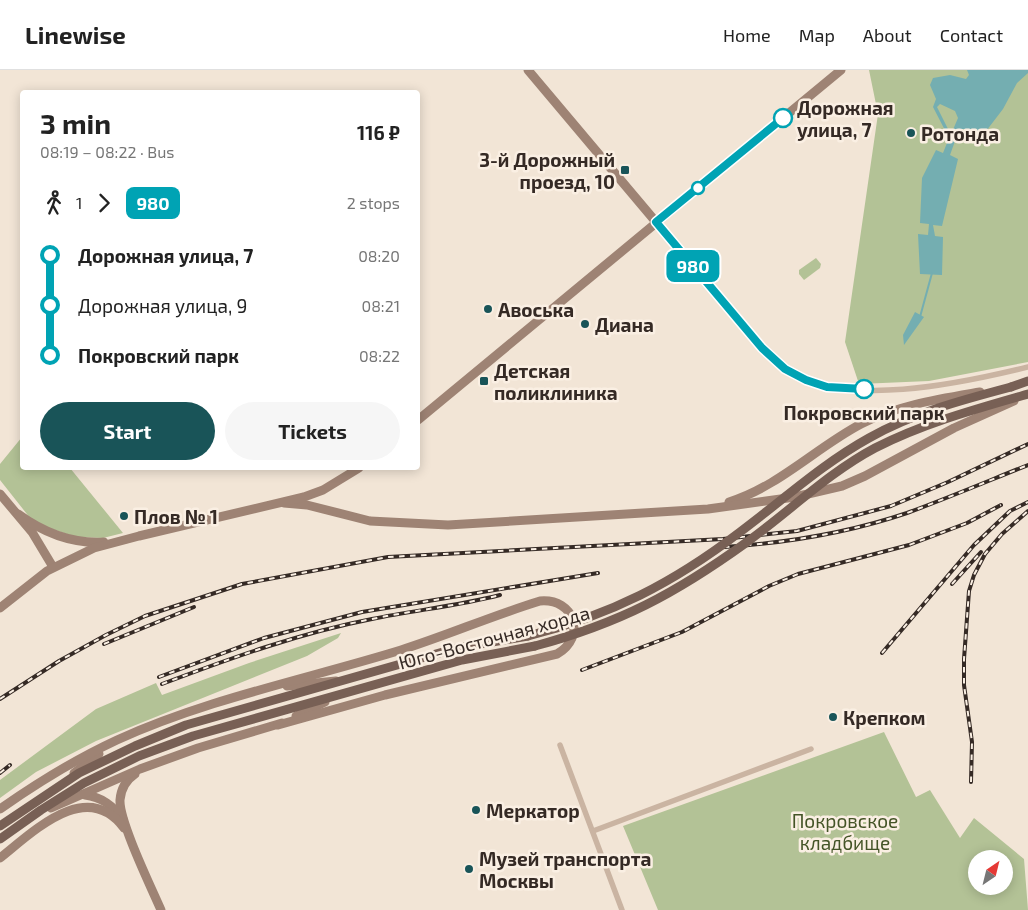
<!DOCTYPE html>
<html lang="en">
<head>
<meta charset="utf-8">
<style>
  body { margin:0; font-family:"Exo 2",sans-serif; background:#f6f6f6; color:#222; height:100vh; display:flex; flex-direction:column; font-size:19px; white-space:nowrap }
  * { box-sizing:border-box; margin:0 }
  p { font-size:16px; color:#767676 }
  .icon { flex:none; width:28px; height:28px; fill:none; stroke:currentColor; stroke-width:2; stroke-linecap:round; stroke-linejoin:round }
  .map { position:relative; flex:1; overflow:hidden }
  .details { position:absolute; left:20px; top:20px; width:400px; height:380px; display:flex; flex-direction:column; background:#fff; border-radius:5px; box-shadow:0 2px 12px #0003 }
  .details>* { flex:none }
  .badge { padding:0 10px; border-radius:8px; font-size:18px; line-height:32px }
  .needle { width:32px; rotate:35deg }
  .fabs { position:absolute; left:968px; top:780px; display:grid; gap:10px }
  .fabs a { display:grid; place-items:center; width:45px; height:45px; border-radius:50%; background:#fff; box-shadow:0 2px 12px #0003; font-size:25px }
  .map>.badge { position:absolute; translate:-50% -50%; box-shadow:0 0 0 2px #fff }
  .legs { display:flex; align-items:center; gap:8px; height:55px; padding:0 20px; font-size:16px }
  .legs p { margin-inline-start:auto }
  .summary { display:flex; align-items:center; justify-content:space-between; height:85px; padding:0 20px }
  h1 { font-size:28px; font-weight:700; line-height:38px }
  .primary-button { display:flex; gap:10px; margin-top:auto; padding:10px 20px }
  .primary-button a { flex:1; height:58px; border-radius:30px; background:#195458; color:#fff; font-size:20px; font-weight:700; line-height:58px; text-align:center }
  .primary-button a+a { background:#f6f6f6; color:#222 }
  ul { padding:0 20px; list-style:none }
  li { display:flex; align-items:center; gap:18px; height:50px; font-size:19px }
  li i { display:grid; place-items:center; width:8px; height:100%; margin:0 6px; background:currentColor }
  li i::after { content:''; width:12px; height:12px; margin:-6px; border:4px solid; border-radius:50%; background:#fff }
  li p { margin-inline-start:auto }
  li:first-child i { background:linear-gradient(#0000 50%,currentColor 0) }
  li:last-child i { background:linear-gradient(currentColor 50%,#0000 0) }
  header { display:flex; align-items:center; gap:30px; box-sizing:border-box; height:70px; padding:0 25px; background:#fff; border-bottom:1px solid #e0e0e0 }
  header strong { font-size:24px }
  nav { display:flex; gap:28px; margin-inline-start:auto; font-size:18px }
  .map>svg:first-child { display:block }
  .green { fill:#b3c296; fill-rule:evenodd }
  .water { fill:#74aeb1; fill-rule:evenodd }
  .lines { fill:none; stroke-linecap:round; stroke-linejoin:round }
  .stream { stroke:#74aeb1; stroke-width:2 }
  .street { stroke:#cab4a2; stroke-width:5.5 }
  .secondary { stroke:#9e8374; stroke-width:9 }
  .primary { stroke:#786055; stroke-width:9 }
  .rail-casing { stroke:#352a25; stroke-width:4 }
  .rail { stroke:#faefe3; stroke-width:2; stroke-dasharray:5.5; stroke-linecap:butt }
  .primary-bridge { stroke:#786055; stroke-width:9 }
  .line-1-casing { stroke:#fff; stroke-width:11 }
  .line-1 { stroke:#00a3b4; stroke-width:8 }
  .stop-1-dot { fill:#fff; stroke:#00a3b4; stroke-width:2.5 }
  .poi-dot { fill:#195458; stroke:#faefe3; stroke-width:2 }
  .labels { text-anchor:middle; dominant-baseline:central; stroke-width:5; stroke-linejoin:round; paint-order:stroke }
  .stop-label { font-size:19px; font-weight:bold; fill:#352a25; stroke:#faefe3; text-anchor:start }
  .poi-label { font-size:19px; font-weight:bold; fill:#352a25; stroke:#faefe3; text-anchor:start }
  .street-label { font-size:19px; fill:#352a25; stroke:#faefe3 }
  .park-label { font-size:19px; fill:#445427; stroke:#faefe3 }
</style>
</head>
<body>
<header>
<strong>Linewise</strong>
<nav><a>Home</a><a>Map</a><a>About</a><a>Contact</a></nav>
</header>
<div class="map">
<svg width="1028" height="840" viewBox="0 0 1028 840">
  <rect width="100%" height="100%" fill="#f2e5d6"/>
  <!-- green -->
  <g class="green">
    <path d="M869,0h159v292l-99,19 -70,3 -14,-42 33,-228z"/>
    <path d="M816,188l5,6 -1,4 -16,12 -5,-6v-4z"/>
    <path d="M22,367v31h48l53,65 -20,5 -27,-1 -42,-14 -34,-43v-16z"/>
    <path d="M341,563l-3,5 -31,18 -211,85 -60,31 -36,26v-18l96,-71 60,-26 6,12 87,-32z"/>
    <path d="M884,662l32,65 14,-7 30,48 14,-20 50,41 4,51h-370l-35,-84zM976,789h28v27h-28z"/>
  </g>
  <!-- water -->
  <g class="water">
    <path d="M967,0h61v3l-11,10 -14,26 -23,30 -16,-10 -5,1 -9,25 8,4 -16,67 -9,-1 2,11 8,1 -1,38 -22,-1 -2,-40 10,1 1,-11 -9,-1 2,-45 14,-28 7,3 6,-15 -16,-31 3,-8 -6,-14 3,-7 17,-3 16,4 3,-4zM940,34l15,7 3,7 -6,14 -3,-1 -12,-24z"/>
    <path d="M915,242l9,5 -20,28 -1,-10z"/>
  </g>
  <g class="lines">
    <!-- stream -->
    <path class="stream" d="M920,247l12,-44"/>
    <!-- street -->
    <g class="street">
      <path d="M656,152c26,31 52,63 78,93 16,19 30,39 50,53 57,42 179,15 244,-1"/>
      <path d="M560,675l62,165"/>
      <path d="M593,761l218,-82"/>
    </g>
    <!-- secondary -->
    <g class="secondary">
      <path d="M528,0l128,152"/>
      <path d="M418,350l423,-350"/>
      <path d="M0,424l32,38 21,35"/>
      <path d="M729,432c49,-15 88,-55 132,-78 37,-19 78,-25 119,-32"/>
      <path d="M284,433l23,2 63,16 78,4 260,-16 87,-12 47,-11 23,-10 89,-48 60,-27"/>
      <path d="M18,444c26,19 54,30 86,28"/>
      <path d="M0,538l47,-37 47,-23 45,-12 165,-39 19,-7 36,-22"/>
      <path d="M287,616l49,-5"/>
      <path d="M296,646l29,-14"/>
      <path d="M74,703l25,-19"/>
      <path d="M135,704c-9,6 -14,14 -15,26 -1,21 31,87 41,110"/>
      <path d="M85,725c17,2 28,11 38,24"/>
      <path d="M51,738l89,-39 58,-21 84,-25"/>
      <path d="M0,739c37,-26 76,-50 117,-69 90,-41 190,-61 284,-90 47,-15 93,-35 139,-49 35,-3 47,36 17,53l-172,41 -107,30"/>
      <path d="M0,788c34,-27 87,-80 124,-30"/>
    </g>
    <!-- primary -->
    <g class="primary">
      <path d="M1011,317l17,-6"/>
      <path d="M0,756l79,-53 56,-27 51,-21 271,-77 71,-12"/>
      <path d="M0,769l41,-29 43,-27 55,-27 54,-20 269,-76 73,-14"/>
    </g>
    <defs>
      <g id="rail">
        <path d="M724,477c62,-4 124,-14 183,-34 41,-15 81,-32 121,-48"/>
        <path d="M952,514l29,-32"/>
        <path d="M104,574l90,-37"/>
        <path d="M882,583l92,-108 36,-34 18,-9"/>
        <path d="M582,600l100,-38 87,-46 29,-12 111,-29 58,-22 34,-18"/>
        <path d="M159,607l105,-39 98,-26 236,-39"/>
        <path d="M162,614c69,-26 138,-51 210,-65 43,-9 86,-13 128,-24"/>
        <path d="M0,629l59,-38 47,-26 39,-19 97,-32 146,-27 335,-18 74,-8 94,-25 57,-24 80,-38"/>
        <path d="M0,703l10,-8"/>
        <path d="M971,712l1,-40 -8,-57v-26l5,-68 5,-16 11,-21 17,-20 26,-23"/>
      </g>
    </defs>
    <!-- rail casing -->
    <use href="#rail" class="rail-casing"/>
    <!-- rail -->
    <use href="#rail" class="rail"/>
    <!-- primary-bridge -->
    <g class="primary-bridge">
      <path d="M528,566c83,-21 145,-53 212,-104 43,-32 82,-68 129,-94 44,-25 93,-38 142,-51"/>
      <path d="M535,576c85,-23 140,-52 212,-104 43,-31 81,-69 128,-94 49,-25 101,-39 153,-54"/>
    </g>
  </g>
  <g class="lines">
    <defs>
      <path id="line-1" d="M783,48l-127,104 106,126 23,21 21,11 21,7 37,2"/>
    </defs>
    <!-- line-1 casing -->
    <use href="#line-1" class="line-1-casing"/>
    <!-- line-1 -->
    <use href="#line-1" class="line-1"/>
  </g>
  <!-- markers -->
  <g class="stop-1-dot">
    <circle cx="783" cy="48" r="9"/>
    <circle cx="698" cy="118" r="6"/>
    <circle cx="864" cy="319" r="9"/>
  </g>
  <g class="poi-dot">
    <circle cx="911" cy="63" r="5"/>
    <rect x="620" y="95" width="10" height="10" rx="2.5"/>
    <circle cx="488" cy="239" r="5"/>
    <circle cx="585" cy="254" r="5"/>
    <rect x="479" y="306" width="10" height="10" rx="2.5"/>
    <circle cx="124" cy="446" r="5"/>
    <circle cx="833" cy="647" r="5"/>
    <circle cx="476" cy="740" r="5"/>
    <circle cx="469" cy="799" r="5"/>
  </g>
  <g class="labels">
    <!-- stop labels -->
    <g class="stop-label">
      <text x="797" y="37">Дорожная<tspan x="797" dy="22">улица, 7</tspan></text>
      <text x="864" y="342" text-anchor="middle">Покровский парк</text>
    </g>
    <!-- poi labels -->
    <g class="poi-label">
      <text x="921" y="63">Ротонда</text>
      <text x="615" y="89" text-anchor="end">3-й Дорожный<tspan x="615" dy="22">проезд, 10</tspan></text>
      <text x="498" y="239">Авоська</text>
      <text x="595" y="254">Диана</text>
      <text x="494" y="300">Детская<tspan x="494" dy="22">поликлиника</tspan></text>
      <text x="134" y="446">Плов № 1</text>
      <text x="843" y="647">Крепком</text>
      <text x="486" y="740">Меркатор</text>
      <text x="479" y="788">Музей транспорта<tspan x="479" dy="22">Москвы</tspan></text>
    </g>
    <!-- street labels -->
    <g class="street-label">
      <text transform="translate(494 567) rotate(-15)">Юго-Восточная хорда</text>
    </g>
    <!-- park labels -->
    <g class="park-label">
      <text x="845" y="750">Покровское<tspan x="845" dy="22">кладбище</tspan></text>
    </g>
  </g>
</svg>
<div class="fabs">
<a><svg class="needle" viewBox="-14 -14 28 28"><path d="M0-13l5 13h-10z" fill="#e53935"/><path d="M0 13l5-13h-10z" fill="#767676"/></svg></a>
</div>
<b class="badge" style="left:693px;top:196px;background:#00a3b4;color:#fff">980</b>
<section class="details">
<div class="summary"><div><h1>3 min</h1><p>08:19 – 08:22 · Bus</p></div><b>116 ₽</b></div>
<div class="legs"><svg class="icon" aria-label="walk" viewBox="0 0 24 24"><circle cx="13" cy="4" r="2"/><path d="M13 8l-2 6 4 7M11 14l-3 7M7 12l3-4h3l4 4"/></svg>1<svg class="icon" aria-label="forward" viewBox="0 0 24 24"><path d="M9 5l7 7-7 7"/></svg><b class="badge" style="background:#00a3b4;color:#fff">980</b><p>2 stops</p></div>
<ul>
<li><i style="color:#00a3b4"></i><b>Дорожная улица, 7</b><p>08:20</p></li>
<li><i style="color:#00a3b4"></i><span>Дорожная улица, 9</span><p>08:21</p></li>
<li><i style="color:#00a3b4"></i><b>Покровский парк</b><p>08:22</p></li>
</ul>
<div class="primary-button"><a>Start</a><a>Tickets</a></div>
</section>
</div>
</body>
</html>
